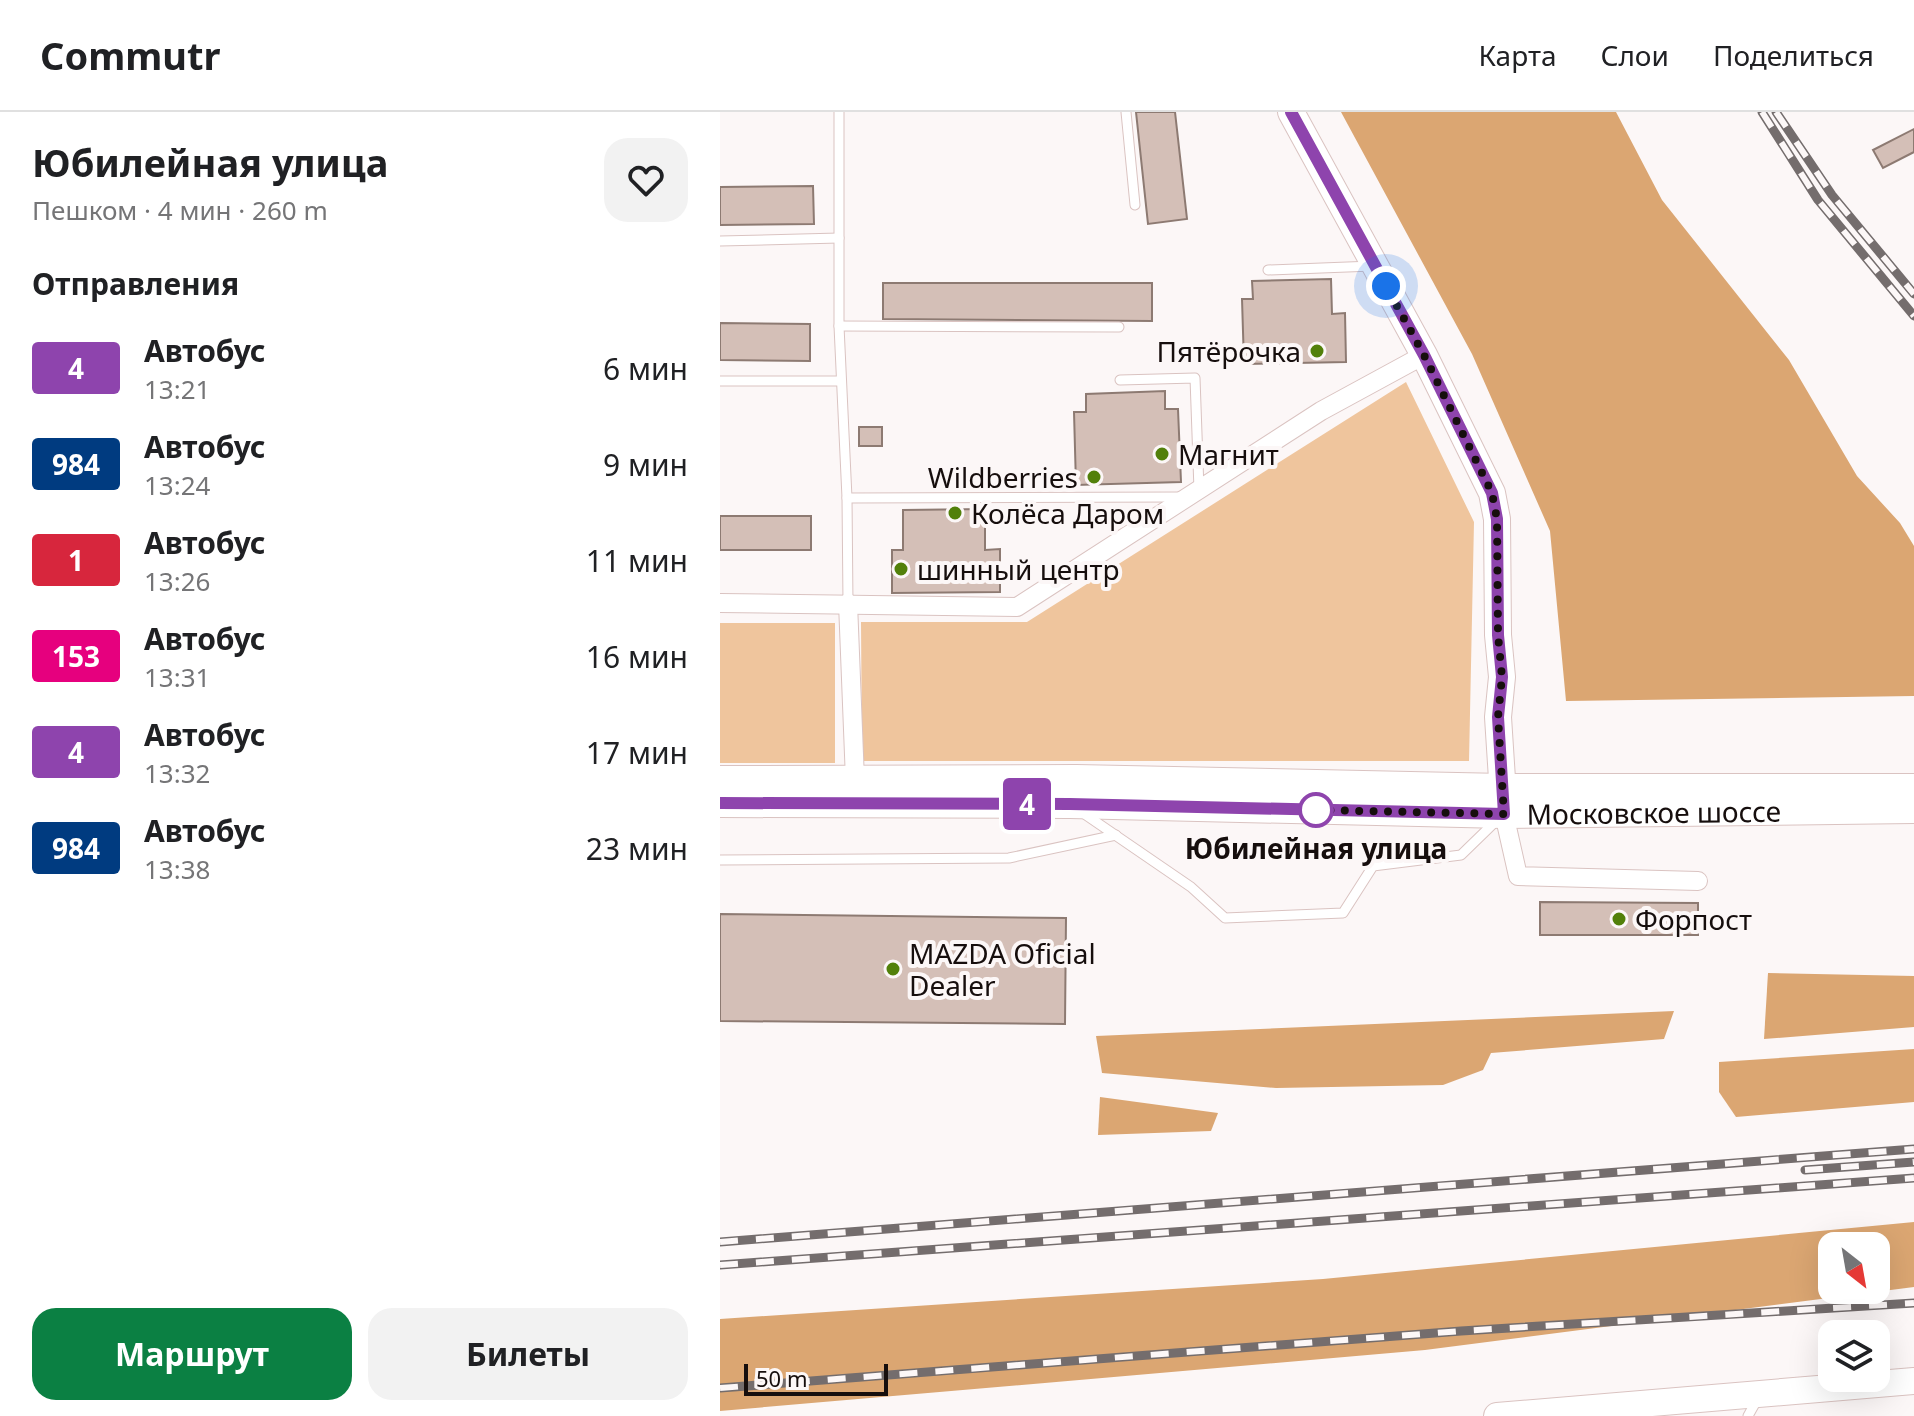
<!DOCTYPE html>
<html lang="ru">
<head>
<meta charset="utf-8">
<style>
  body { margin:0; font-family:"Noto Sans",sans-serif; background:#f2f2f2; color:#202124; height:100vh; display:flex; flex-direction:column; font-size:30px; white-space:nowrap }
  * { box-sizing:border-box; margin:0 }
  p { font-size:26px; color:#757577 }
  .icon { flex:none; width:44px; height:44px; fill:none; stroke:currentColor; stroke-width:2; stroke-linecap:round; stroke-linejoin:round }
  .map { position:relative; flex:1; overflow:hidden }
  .sheet { display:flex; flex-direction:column; background:#fff; width:720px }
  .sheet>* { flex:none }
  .badge { padding:0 16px; border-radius:6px; font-size:28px; line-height:52px }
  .needle { width:52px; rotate:149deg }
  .controls { position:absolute; left:1098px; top:1120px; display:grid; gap:16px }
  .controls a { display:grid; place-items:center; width:72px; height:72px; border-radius:16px; background:#fff; box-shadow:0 8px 32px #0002; font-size:40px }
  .scale { position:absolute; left:24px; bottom:20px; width:144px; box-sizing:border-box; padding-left:8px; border:4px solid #160e0d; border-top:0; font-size:22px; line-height:28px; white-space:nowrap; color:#160e0d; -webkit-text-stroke:6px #fcf7f7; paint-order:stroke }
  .you { position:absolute; width:40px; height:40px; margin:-20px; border:6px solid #fff; border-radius:50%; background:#1a73e8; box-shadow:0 0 0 12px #1a73e833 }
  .map>.badge { position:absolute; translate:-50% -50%; box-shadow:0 0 0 4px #fff }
  h2 { padding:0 32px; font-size:30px; line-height:72px }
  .round { display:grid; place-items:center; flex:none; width:84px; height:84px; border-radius:24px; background:#f2f2f2 }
  .overview { display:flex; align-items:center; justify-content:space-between; height:136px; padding:0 32px }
  h1 { font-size:38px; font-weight:700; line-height:60px }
  .button { display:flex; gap:16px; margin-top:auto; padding:16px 32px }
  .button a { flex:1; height:92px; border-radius:24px; background:#0b8043; color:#fff; font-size:32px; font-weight:700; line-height:92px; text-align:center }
  .button a+a { background:#f2f2f2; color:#202124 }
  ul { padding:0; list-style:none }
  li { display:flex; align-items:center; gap:24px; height:96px; padding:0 32px }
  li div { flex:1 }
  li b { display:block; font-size:30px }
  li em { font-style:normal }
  li .badge { min-width:88px; font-weight:700; text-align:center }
  header { display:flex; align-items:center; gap:48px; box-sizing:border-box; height:112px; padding:0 40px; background:#fff; border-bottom:2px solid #e0e0e0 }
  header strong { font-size:38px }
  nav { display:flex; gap:44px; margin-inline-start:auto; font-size:28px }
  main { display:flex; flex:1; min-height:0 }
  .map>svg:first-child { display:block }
  .green { fill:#efc59d }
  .forest { fill:#dba672; fill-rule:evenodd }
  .building { fill:#d4bfb7; stroke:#8d7a72; stroke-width:2 }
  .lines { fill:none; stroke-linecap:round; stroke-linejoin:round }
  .lane-casing { stroke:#dac3c1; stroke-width:11 }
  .street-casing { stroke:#dac3c1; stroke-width:20 }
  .secondary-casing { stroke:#dac3c1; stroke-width:28 }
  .primary-casing { stroke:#dac3c1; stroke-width:30 }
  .lane { stroke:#fff; stroke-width:9 }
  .street { stroke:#fff; stroke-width:18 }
  .secondary { stroke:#fff; stroke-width:26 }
  .primary { stroke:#fff; stroke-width:28 }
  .rail-casing { stroke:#746d6d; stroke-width:9 }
  .rail { stroke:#fcf7f7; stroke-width:6; stroke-dasharray:18; stroke-linecap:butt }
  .line-casing { stroke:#fff; stroke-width:18 }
  .line { stroke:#8e44ad; stroke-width:12 }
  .walk { stroke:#160e0d; stroke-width:8; stroke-dasharray:0 14.4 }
  .poi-dot { fill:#52800a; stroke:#fcf7f7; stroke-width:3 }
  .stop-dot { fill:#fff; stroke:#8e44ad; stroke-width:4 }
  .labels { text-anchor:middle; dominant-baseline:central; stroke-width:8; stroke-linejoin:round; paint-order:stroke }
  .poi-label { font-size:28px; fill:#160e0d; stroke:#fcf7f7; text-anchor:start }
  .street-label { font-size:28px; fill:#160e0d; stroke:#fcf7f7 }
  .stop-label { font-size:28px; font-weight:bold; fill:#160e0d; stroke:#fcf7f7 }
</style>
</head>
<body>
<header>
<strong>Commutr</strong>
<nav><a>Карта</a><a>Слои</a><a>Поделиться</a></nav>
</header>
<main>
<section class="sheet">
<div class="overview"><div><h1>Юбилейная улица</h1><p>Пешком · 4 мин · 260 m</p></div><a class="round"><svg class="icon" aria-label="heart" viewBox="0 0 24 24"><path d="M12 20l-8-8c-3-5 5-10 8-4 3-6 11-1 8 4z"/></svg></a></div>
<h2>Отправления</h2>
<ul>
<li><span class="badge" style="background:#8e44ad;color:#fff">4</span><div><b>Автобус</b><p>13:21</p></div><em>6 мин</em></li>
<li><span class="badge" style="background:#003b80;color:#fff">984</span><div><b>Автобус</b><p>13:24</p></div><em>9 мин</em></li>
<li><span class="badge" style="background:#d7263d;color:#fff">1</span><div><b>Автобус</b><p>13:26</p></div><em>11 мин</em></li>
<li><span class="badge" style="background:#e6007e;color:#fff">153</span><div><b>Автобус</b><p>13:31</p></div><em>16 мин</em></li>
<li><span class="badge" style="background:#8e44ad;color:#fff">4</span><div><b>Автобус</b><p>13:32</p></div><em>17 мин</em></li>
<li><span class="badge" style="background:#003b80;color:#fff">984</span><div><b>Автобус</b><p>13:38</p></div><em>23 мин</em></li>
</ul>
<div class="button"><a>Маршрут</a><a>Билеты</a></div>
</section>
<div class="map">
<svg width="1194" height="1304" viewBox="0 0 1194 1304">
  <rect width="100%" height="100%" fill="#fcf7f7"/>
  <!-- green -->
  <g class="green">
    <path d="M686,270l68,140 -5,239h-607l-1,-139h166z"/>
    <rect x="0" y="511" width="115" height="140"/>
  </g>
  <!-- forest -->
  <g class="forest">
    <path d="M621,0h275l46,88 127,160 68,116 43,47 14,23v150l-348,5 -16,-170 -78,-177z"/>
    <path d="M1048,861l146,3v51l-150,12z"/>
    <path d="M954,899l-10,28 -173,14 -8,17 -40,15 -167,3 -174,-15 -6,-37z"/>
    <path d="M1194,937v53l-178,15 -17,-25v-30z"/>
    <path d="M380,985l118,16 -7,18 -113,4z"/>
    <path d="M1194,1110v65l-489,63 -705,61v-92l603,-40zM1112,1134h44v44h-44z"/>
  </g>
  <!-- building -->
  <g class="building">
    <path d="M416,0h39l12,107 -39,5z"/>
    <path d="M1194,17v23l-31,16 -10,-18z"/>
    <path d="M93,74l1,38 -94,1v-38z"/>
    <path d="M611,167l1,35 13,-1 1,49 -102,2 -2,-65h11l-1,-18z"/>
    <path d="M163,171h269v38l-269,-2z"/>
    <path d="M0,211l90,1v37l-90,-1z"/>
    <path d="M445,279v18h13l3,73 -105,3 -2,-73h12v-18z"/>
    <rect x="139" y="315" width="23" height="19"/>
    <path d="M265,397v41l15,-1v43l-108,1v-43h11v-40z"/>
    <rect x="0" y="404" width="91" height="34"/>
    <path d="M820,790l158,1v32h-158z"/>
    <path d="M0,802l346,4 -1,106 -345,-3z"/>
  </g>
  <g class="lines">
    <defs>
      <g id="lane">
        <path d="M119,0v214l8,172 1,105"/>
        <path d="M406,0l9,93"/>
        <path d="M0,129l119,-3"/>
        <path d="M548,158l105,-4"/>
        <path d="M119,214l280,1"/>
        <path d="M400,268l75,-2 4,112"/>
        <path d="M0,269h121"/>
        <path d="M127,386l333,-1"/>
        <path d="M363,701l108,74 34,31 118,-5 30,-47 88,-11 35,-34"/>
        <path d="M0,748l289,-2 107,-23"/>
        <path d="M1028,1304l10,-18"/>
      </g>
      <g id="street">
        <path d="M0,491l297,4 304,-196 103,-56"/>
        <path d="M128,491l7,177"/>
        <path d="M784,702l14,62 180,5"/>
      </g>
      <g id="secondary">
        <path d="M571,0l133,243 68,138 5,26 1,116 4,42 -4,40 6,93"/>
        <path d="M777,1304l417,-35"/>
      </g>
      <g id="primary">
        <path d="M0,668l356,-1 428,9h410"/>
        <path id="s1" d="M0,691l350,1 434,10 410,-5"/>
      </g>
    </defs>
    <!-- lane casing -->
    <use href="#lane" class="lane-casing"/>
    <!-- street casing -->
    <use href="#street" class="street-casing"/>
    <!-- secondary casing -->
    <use href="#secondary" class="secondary-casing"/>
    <!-- primary casing -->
    <use href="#primary" class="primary-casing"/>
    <!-- lane -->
    <use href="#lane" class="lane"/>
    <!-- street -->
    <use href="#street" class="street"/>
    <!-- secondary -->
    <use href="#secondary" class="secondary"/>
    <!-- primary -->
    <use href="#primary" class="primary"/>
    <defs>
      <g id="rail">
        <path d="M1042,0l56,88 96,116"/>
        <path d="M1056,0l56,83 82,99"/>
        <path d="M1085,1058l109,-8"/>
        <path d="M0,1130l1194,-93"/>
        <path d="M0,1153l1194,-87"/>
        <path d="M0,1276l741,-57 453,-28"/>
      </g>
    </defs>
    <!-- rail casing -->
    <use href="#rail" class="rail-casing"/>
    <!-- rail -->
    <use href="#rail" class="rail"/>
  </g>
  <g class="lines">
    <defs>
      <path id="line" d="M0,691l350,1 434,10 -6,-97 4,-40 -4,-42 -1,-116 -5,-26 -68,-138 -133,-243"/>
    </defs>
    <!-- line casing -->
    <use href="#line" class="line-casing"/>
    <!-- line -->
    <use href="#line" class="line"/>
    <!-- walk -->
    <path class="walk" d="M596,698l188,4 -6,-97 4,-40 -4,-42 -1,-116 -5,-26 -68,-138 -38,-69"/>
  </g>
  <!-- markers -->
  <g class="poi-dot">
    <circle cx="597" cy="239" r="8"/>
    <circle cx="442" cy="342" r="8"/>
    <circle cx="374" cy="365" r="8"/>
    <circle cx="235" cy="401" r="8"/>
    <circle cx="181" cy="457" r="8"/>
    <circle cx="899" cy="807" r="8"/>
    <circle cx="173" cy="857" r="8"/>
  </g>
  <circle class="stop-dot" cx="596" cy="698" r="16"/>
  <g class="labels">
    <!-- poi labels -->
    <g class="poi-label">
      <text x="581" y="239" text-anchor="end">Пятёрочка</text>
      <text x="458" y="342">Магнит</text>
      <text x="358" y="365" text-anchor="end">Wildberries</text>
      <text x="251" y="401">Колёса Даром</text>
      <text x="197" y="457">шинный центр</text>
      <text x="915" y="807">Форпост</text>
      <text x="189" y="841">MAZDA Oficial<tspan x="189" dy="32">Dealer</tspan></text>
    </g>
    <!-- street labels -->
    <g class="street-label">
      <text stroke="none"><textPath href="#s1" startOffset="934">Московское шоссе</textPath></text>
    </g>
    <!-- stop labels -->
    <g class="stop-label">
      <text x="596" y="736">Юбилейная улица</text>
    </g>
  </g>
</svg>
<div class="controls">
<a><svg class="needle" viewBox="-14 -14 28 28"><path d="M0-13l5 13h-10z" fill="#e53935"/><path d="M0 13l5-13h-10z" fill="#757577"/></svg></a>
<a><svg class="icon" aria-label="layers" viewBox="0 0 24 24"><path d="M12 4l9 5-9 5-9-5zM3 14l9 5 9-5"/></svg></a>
</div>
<div class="scale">50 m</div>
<div class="you" style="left:666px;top:174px"></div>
<b class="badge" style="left:307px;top:692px;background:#8e44ad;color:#fff">4</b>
</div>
</main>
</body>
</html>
